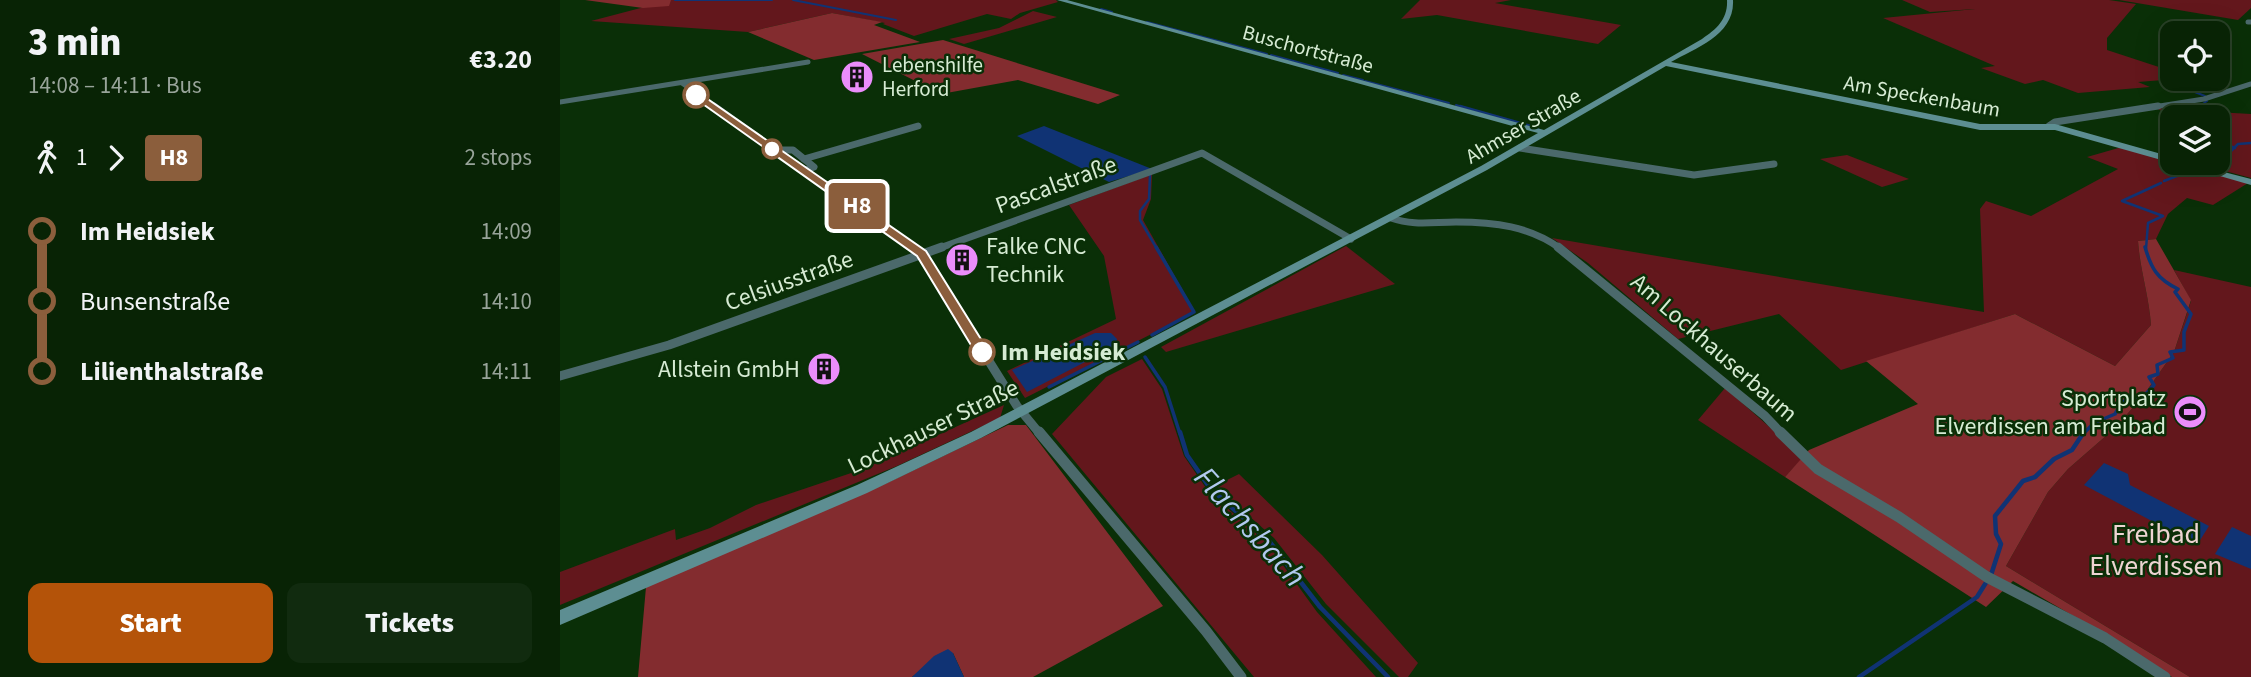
<!DOCTYPE html>
<html lang="en">
<head>
<meta charset="utf-8">
<style>
  body { margin:0; font-family:"Source Sans 3",sans-serif; background:#112b0f; color:#f1f3f6; height:100vh; display:flex; flex-direction:column; font-size:26px; white-space:nowrap }
  * { box-sizing:border-box; margin:0 }
  p { font-size:23px; color:#98a49a }
  .icon { flex:none; width:38px; height:38px; fill:none; stroke:currentColor; stroke-width:2; stroke-linecap:round; stroke-linejoin:round }
  .map { position:relative; flex:1; overflow:hidden }
  .panel { display:flex; flex-direction:column; background:#082305; width:560px }
  .panel>* { flex:none }
  .badge { padding:0 14px; border-radius:5px; font-size:24px; line-height:46px }
  .controls { position:absolute; left:1600px; top:21px; display:grid; gap:14px }
  .controls a { display:grid; place-items:center; width:70px; height:70px; border-radius:14px; background:#082305; box-shadow:0 7px 28px #0002,0 0 0 2px #294027; font-size:35px }
  .map>.badge { position:absolute; translate:-50% -50%; box-shadow:0 0 0 4px #fff }
  .legs { display:flex; align-items:center; gap:10px; height:77px; padding:0 28px; font-size:23px }
  .legs p { margin-inline-start:auto }
  .headline { display:flex; align-items:center; justify-content:space-between; height:119px; padding:0 28px }
  h1 { font-size:38px; font-weight:800; line-height:52px }
  .primary-button { display:flex; gap:14px; margin-top:auto; padding:14px 28px }
  .primary-button a { flex:1; height:80px; border-radius:14px; background:#b45309; color:#fff; font-size:28px; font-weight:800; line-height:80px; text-align:center }
  .primary-button a+a { background:#112b0f; color:#f1f3f6 }
  ul { padding:0 28px; list-style:none }
  li { display:flex; align-items:center; gap:24px; height:70px; font-size:26px }
  li i { display:grid; place-items:center; width:10px; height:100%; margin:0 9px; background:currentColor }
  li i::after { content:''; width:18px; height:18px; margin:-9px; border:5px solid; border-radius:50%; background:#082305 }
  li p { margin-inline-start:auto }
  li:first-child i { background:linear-gradient(#0000 50%,currentColor 0) }
  li:last-child i { background:linear-gradient(currentColor 50%,#0000 0) }
  main { display:flex; flex:1; min-height:0 }
  .map>svg:first-child { display:block }
  .green { fill:#63171c }
  .forest { fill:#832c2f }
  .water { fill:#103374 }
  .lines { fill:none; stroke-linecap:round; stroke-linejoin:round }
  .stream-far3 { stroke:#103374; stroke-width:2 }
  .stream-far2 { stroke:#103374; stroke-width:2.5 }
  .stream-far1 { stroke:#103374; stroke-width:3.5 }
  .stream { stroke:#103374; stroke-width:4.5 }
  .street-far3 { stroke:#4b696b; stroke-width:5 }
  .street-far2 { stroke:#4b696b; stroke-width:7 }
  .street-far1 { stroke:#4b696b; stroke-width:9 }
  .street { stroke:#4b696b; stroke-width:11 }
  .secondary { fill:#5d8e92; fill-rule:evenodd }
  .line-1 { fill:#8b5e3c; stroke:#fff; stroke-width:2 }
  .stop-1-dot { fill:#fff; stroke:#8b5e3c; stroke-width:3.5 }
  .labels { text-anchor:middle; dominant-baseline:central; stroke-width:5; stroke-linejoin:round; paint-order:stroke }
  .far-street-label { font-size:21px; fill:#d6ebd3; stroke:#0a2f07 }
  .far-poi-label { font-size:21px; fill:#d6ebd3; stroke:#0a2f07; text-anchor:start }
  .street-label { font-size:24px; fill:#d6ebd3; stroke:#0a2f07 }
  .poi-label { font-size:24px; fill:#d6ebd3; stroke:#0a2f07; text-anchor:end }
  .stop-label { font-size:24px; font-weight:bold; fill:#d6ebd3; stroke:#0a2f07; text-anchor:start }
  .near-park-label { font-size:28px; fill:#eed4d2; stroke:#0a2f07 }
  .near-water-label { font-size:32px; font-style:italic; fill:#b2c9ef; stroke:#0a2f07 }
</style>
</head>
<body>
<main>
<section class="panel">
<div class="headline"><div><h1>3 min</h1><p>14:08 – 14:11 · Bus</p></div><b>€3.20</b></div>
<div class="legs"><svg class="icon" aria-label="walk" viewBox="0 0 24 24"><circle cx="13" cy="4" r="2"/><path d="M13 8l-2 6 4 7M11 14l-3 7M7 12l3-4h3l4 4"/></svg>1<svg class="icon" aria-label="forward" viewBox="0 0 24 24"><path d="M9 5l7 7-7 7"/></svg><b class="badge" style="background:#8b5e3c;color:#fff">H8</b><p>2 stops</p></div>
<ul>
<li><i style="color:#8b5e3c"></i><b>Im Heidsiek</b><p>14:09</p></li>
<li><i style="color:#8b5e3c"></i><span>Bunsenstraße</span><p>14:10</p></li>
<li><i style="color:#8b5e3c"></i><b>Lilienthalstraße</b><p>14:11</p></li>
</ul>
<div class="primary-button"><a>Start</a><a>Tickets</a></div>
</section>
<div class="map">
<svg width="1691" height="677" viewBox="0 0 1691 677">
  <rect width="100%" height="100%" fill="#0a2f07"/>
  <!-- green -->
  <g class="green">
    <path d="M111,0h385l2,2 -38,11 -9,6 -24,-5 -73,22 -31,-12 2,-1 -53,-10 -84,19 -157,-11z"/>
    <path d="M860,0h91l-16,3 126,22 -23,19 -161,-29 -36,4z"/>
    <path d="M1342,0h207l27,4 -29,34v12l58,19 7,6 -9,5 -25,2 12,5 -72,6 -35,-13 -18,4 -44,-16 14,-2 -112,-48 92,-9 -45,3z"/>
    <path d="M1559,0h132v8l-13,12z"/>
    <path d="M473,11l24,6 -93,27 -15,-5 50,-11z"/>
    <path d="M1617,105l21,6 53,3v64l-56,-15h22v-46h-45l-14,-8z"/>
    <path d="M1562,147l126,36 -35,22 -26,-7 -19,16 -12,25 -18,2c2,29 11,55 13,84l-36,41 -100,-52 -174,56 -62,-56 -101,25 -90,-76 -36,-25 432,74 -4,-103 6,-8 45,15 87,-47 -31,-12z"/>
    <path d="M1287,155l62,24 -27,8 -62,-28z"/>
    <path d="M592,174l-1,25 -8,21 52,92 -170,86 -18,-27 109,-52 -12,-63 -35,-51z"/>
    <path d="M786,246l49,38 -229,68 -5,-5z"/>
    <path d="M1614,270l77,17v390h-61l-184,-111 42,-74 20,-23 47,-41 28,-32 31,-44 17,-51z"/>
    <path d="M582,359l20,30 22,67 24,35 59,52 50,69 59,65h-122l-202,-243 54,-57z"/>
    <path d="M1165,388l56,49 20,23 -16,17 -87,-57z"/>
    <path d="M444,405l-4,13 -103,48 -337,139v-33l115,-43 1,11 34,-12 46,-23 107,-36z"/>
    <path d="M679,474l83,81 96,108 -10,14h-9l-73,-73 -52,-66 -59,-52z"/>
  </g>
  <!-- forest -->
  <g class="forest">
    <path d="M25,0h86l-2,6 -26,2z"/>
    <path d="M272,13l50,9 -8,3 46,17 -106,18 -66,-28z"/>
    <path d="M383,40l177,55 -22,9 -80,-24 -77,14 -79,-40z"/>
    <path d="M1596,239l35,61 -17,52 -31,44 -28,32 -47,41 -20,23 -42,74 184,111h-18l-64,-41 -95,-55 -27,26 -201,-130 24,-27 109,-46 -52,-43 149,-47 100,52 36,-41c-2,-29 -11,-55 -13,-84z"/>
    <path d="M448,425h18l137,181 -130,71h-69l-11,-24 -30,15 -11,9h-274l8,-90 241,-104z"/>
  </g>
  <!-- water -->
  <g class="water">
    <path d="M484,126l98,39 10,4 -43,13 -92,-46z"/>
    <path d="M535,333h16l6,6 -1,7 -89,46 -15,-22z"/>
    <path d="M1544,463l24,11 2,11 79,41 -12,19 -113,-60z"/>
    <path d="M1672,527l19,9v33l-36,-15z"/>
    <path d="M388,649l5,4 11,24h-52l22,-21z"/>
  </g>
  <g class="lines">
    <!-- stream-far3 -->
    <g class="stream-far3">
      <path d="M115,0h97"/>
      <path d="M233,0l103,20"/>
      <path d="M541,9l11,3"/>
      <path d="M587,22l120,32"/>
      <path d="M711,55l67,18"/>
      <path d="M783,75l20,5"/>
      <path d="M1604,80l41,16"/>
      <path d="M805,81l84,22"/>
      <path d="M896,105l10,3"/>
      <path d="M1637,108l10,-7"/>
    </g>
    <!-- stream-far2 -->
    <g class="stream-far2">
      <path d="M900,106l78,22"/>
      <path d="M1624,117l16,-11"/>
      <path d="M1657,141l18,7"/>
      <path d="M1671,151l7,-7 13,-1"/>
      <path d="M1657,155l10,-3"/>
      <path d="M590,175l-1,24 -9,12v9l17,29"/>
      <path d="M1604,181l31,-12"/>
      <path d="M1586,249l2,-26 15,-7 -41,-15 39,-18"/>
    </g>
    <!-- stream-far1 -->
    <g class="stream-far1">
      <path d="M592,335l42,-23 -38,-65"/>
      <path d="M585,357l20,30 15,47"/>
      <path d="M489,387l89,-45"/>
      <path d="M1523,434l11,-11 21,-9 7,-12 25,-9 7,-8 -5,-8 9,-3 -1,-9 16,-7 -3,-6 14,-2v-18l7,-18 -16,-22 3,-3c-21,-10 -27,-21 -33,-42"/>
    </g>
    <!-- stream -->
    <g class="stream">
      <path d="M620,432l7,23 23,33 59,53 51,66 68,70"/>
      <path d="M1431,575l10,-31 -5,-10 -1,-18 28,-35 12,-4 19,-18 18,-9 12,-18"/>
      <path d="M1299,677l118,-80 10,-16"/>
    </g>
    <!-- street-far3 -->
    <g class="street-far3">
      <path d="M1688,22h3"/>
      <path d="M122,83l35,25"/>
      <path d="M0,102l248,-40"/>
      <path d="M1587,108l57,-9 47,-15"/>
    </g>
    <!-- street-far2 -->
    <g class="street-far2">
      <path d="M154,106l200,143"/>
      <path d="M1489,126l6,-4 103,-16"/>
      <path d="M960,148l174,27 80,-11"/>
      <path d="M214,150h19l21,17 -8,3"/>
      <path d="M244,159l114,-33"/>
      <path d="M831,218c22,8 42,4 65,4 38,0 74,4 105,27"/>
      <path d="M377,249l265,-96 149,86"/>
    </g>
    <!-- street-far1 -->
    <g class="street-far1">
      <path d="M352,247l10,7 95,152 23,28"/>
      <path d="M998,247l207,169 17,18"/>
      <path d="M0,376l109,-31 273,-98"/>
    </g>
    <!-- street -->
    <g class="street">
      <path d="M479,432l167,199 35,46"/>
      <path d="M1220,432l38,37 81,48 88,60 118,61 60,39"/>
    </g>
    <!-- secondary -->
    <g class="secondary">
      <path d="M497,0h10l477,130 158,-91c15,-10 26,-20 25,-39h6c2,35 -37,48 -62,62l309,62h75l117,33v6l-117,-33h-75l-314,-64 -179,104 -506,268 -114,55 -307,132v-15l297,-125 114,-53 510,-266 57,-33z"/>
      <path d="M1615,163h14l62,16v6z"/>
    </g>
  </g>
  <!-- line-1 -->
  <path class="line-1" d="M133,93h6l227,158 63,101 -2,3h-10l-60,-99 -224,-159z"/>
  <!-- icons -->
  <defs>
    <symbol id="building-disc" viewBox="-11 -11 22 22"><circle r="9.5" fill="#eb8dfb" stroke="#0a2f07"/><path d="M-4-6H4V6H1V3H-1V6H-4ZM-2.5-4.3h1.7v1.8h-1.7ZM.8-4.3h1.7v1.8H.8ZM-2.5-1h1.7V.8h-1.7ZM.8-1h1.7V.8H.8Z" fill="#111"/></symbol>
    <symbol id="stadium-disc" viewBox="-11 -11 22 22"><circle r="9.5" fill="#eb8dfb" stroke="#0a2f07"/><path d="M0-5a6.5 5 0 1 0 0 10a6.5 5 0 1 0 0-10ZM-3.5-1.8h7v3.6h-7Z" fill="#111"/></symbol>
  </defs>
  <g fill-rule="evenodd">
    <use href="#building-disc" x="278" y="58" width="38" height="38"/>
    <use href="#building-disc" x="383" y="241" width="38" height="38"/>
    <use href="#building-disc" x="245" y="350" width="38" height="38"/>
    <use href="#stadium-disc" x="1611" y="393" width="38" height="38"/>
  </g>
  <!-- markers -->
  <g class="stop-1-dot">
    <circle cx="136" cy="95" r="12"/>
    <circle cx="212" cy="149" r="9"/>
    <circle cx="422" cy="352" r="12"/>
  </g>
  <g class="labels">
    <!-- far-street labels -->
    <g class="far-street-label">
      <text transform="translate(748 49) rotate(15)">Buschortstraße</text>
      <text transform="translate(1362 96) rotate(10)">Am Speckenbaum</text>
      <text transform="translate(963 126) rotate(-30)">Ahmser Straße</text>
    </g>
    <!-- far-poi labels -->
    <g class="far-poi-label">
      <text x="322" y="65">Lebenshilfe<tspan x="322" dy="24">Herford</tspan></text>
    </g>
    <!-- street labels -->
    <g class="street-label">
      <text transform="translate(496 185) rotate(-20)">Pascalstraße</text>
      <text transform="translate(229 281) rotate(-20)">Celsiusstraße</text>
      <text transform="translate(1154 348) rotate(41)">Am Lockhauserbaum</text>
      <text transform="translate(373 427) rotate(-26)">Lockhauser Straße</text>
    </g>
    <!-- poi labels -->
    <g class="poi-label">
      <text x="426" y="246" text-anchor="start">Falke CNC<tspan x="426" dy="28">Technik</tspan></text>
      <text x="240" y="369">Allstein GmbH</text>
      <text x="1606" y="398">Sportplatz<tspan x="1606" dy="28">Elverdissen am Freibad</tspan></text>
    </g>
    <!-- stop labels -->
    <g class="stop-label">
      <text x="441" y="352">Im Heidsiek</text>
    </g>
    <!-- near-park labels -->
    <g class="near-park-label">
      <text x="1596" y="534">Freibad<tspan x="1596" dy="32">Elverdissen</tspan></text>
    </g>
    <!-- near-water labels -->
    <g class="near-water-label">
      <text transform="translate(690 527) rotate(48)">Flachsbach</text>
    </g>
  </g>
</svg>
<div class="controls">
<a><svg class="icon" aria-label="locate" viewBox="0 0 24 24"><circle cx="12" cy="12" r="6"/><path d="M12 2v4M12 18v4M2 12h4M18 12h4"/></svg></a>
<a><svg class="icon" aria-label="layers" viewBox="0 0 24 24"><path d="M12 4l9 5-9 5-9-5zM3 14l9 5 9-5"/></svg></a>
</div>
<b class="badge" style="left:297px;top:206px;background:#8b5e3c;color:#fff">H8</b>
</div>
</main>
</body>
</html>
